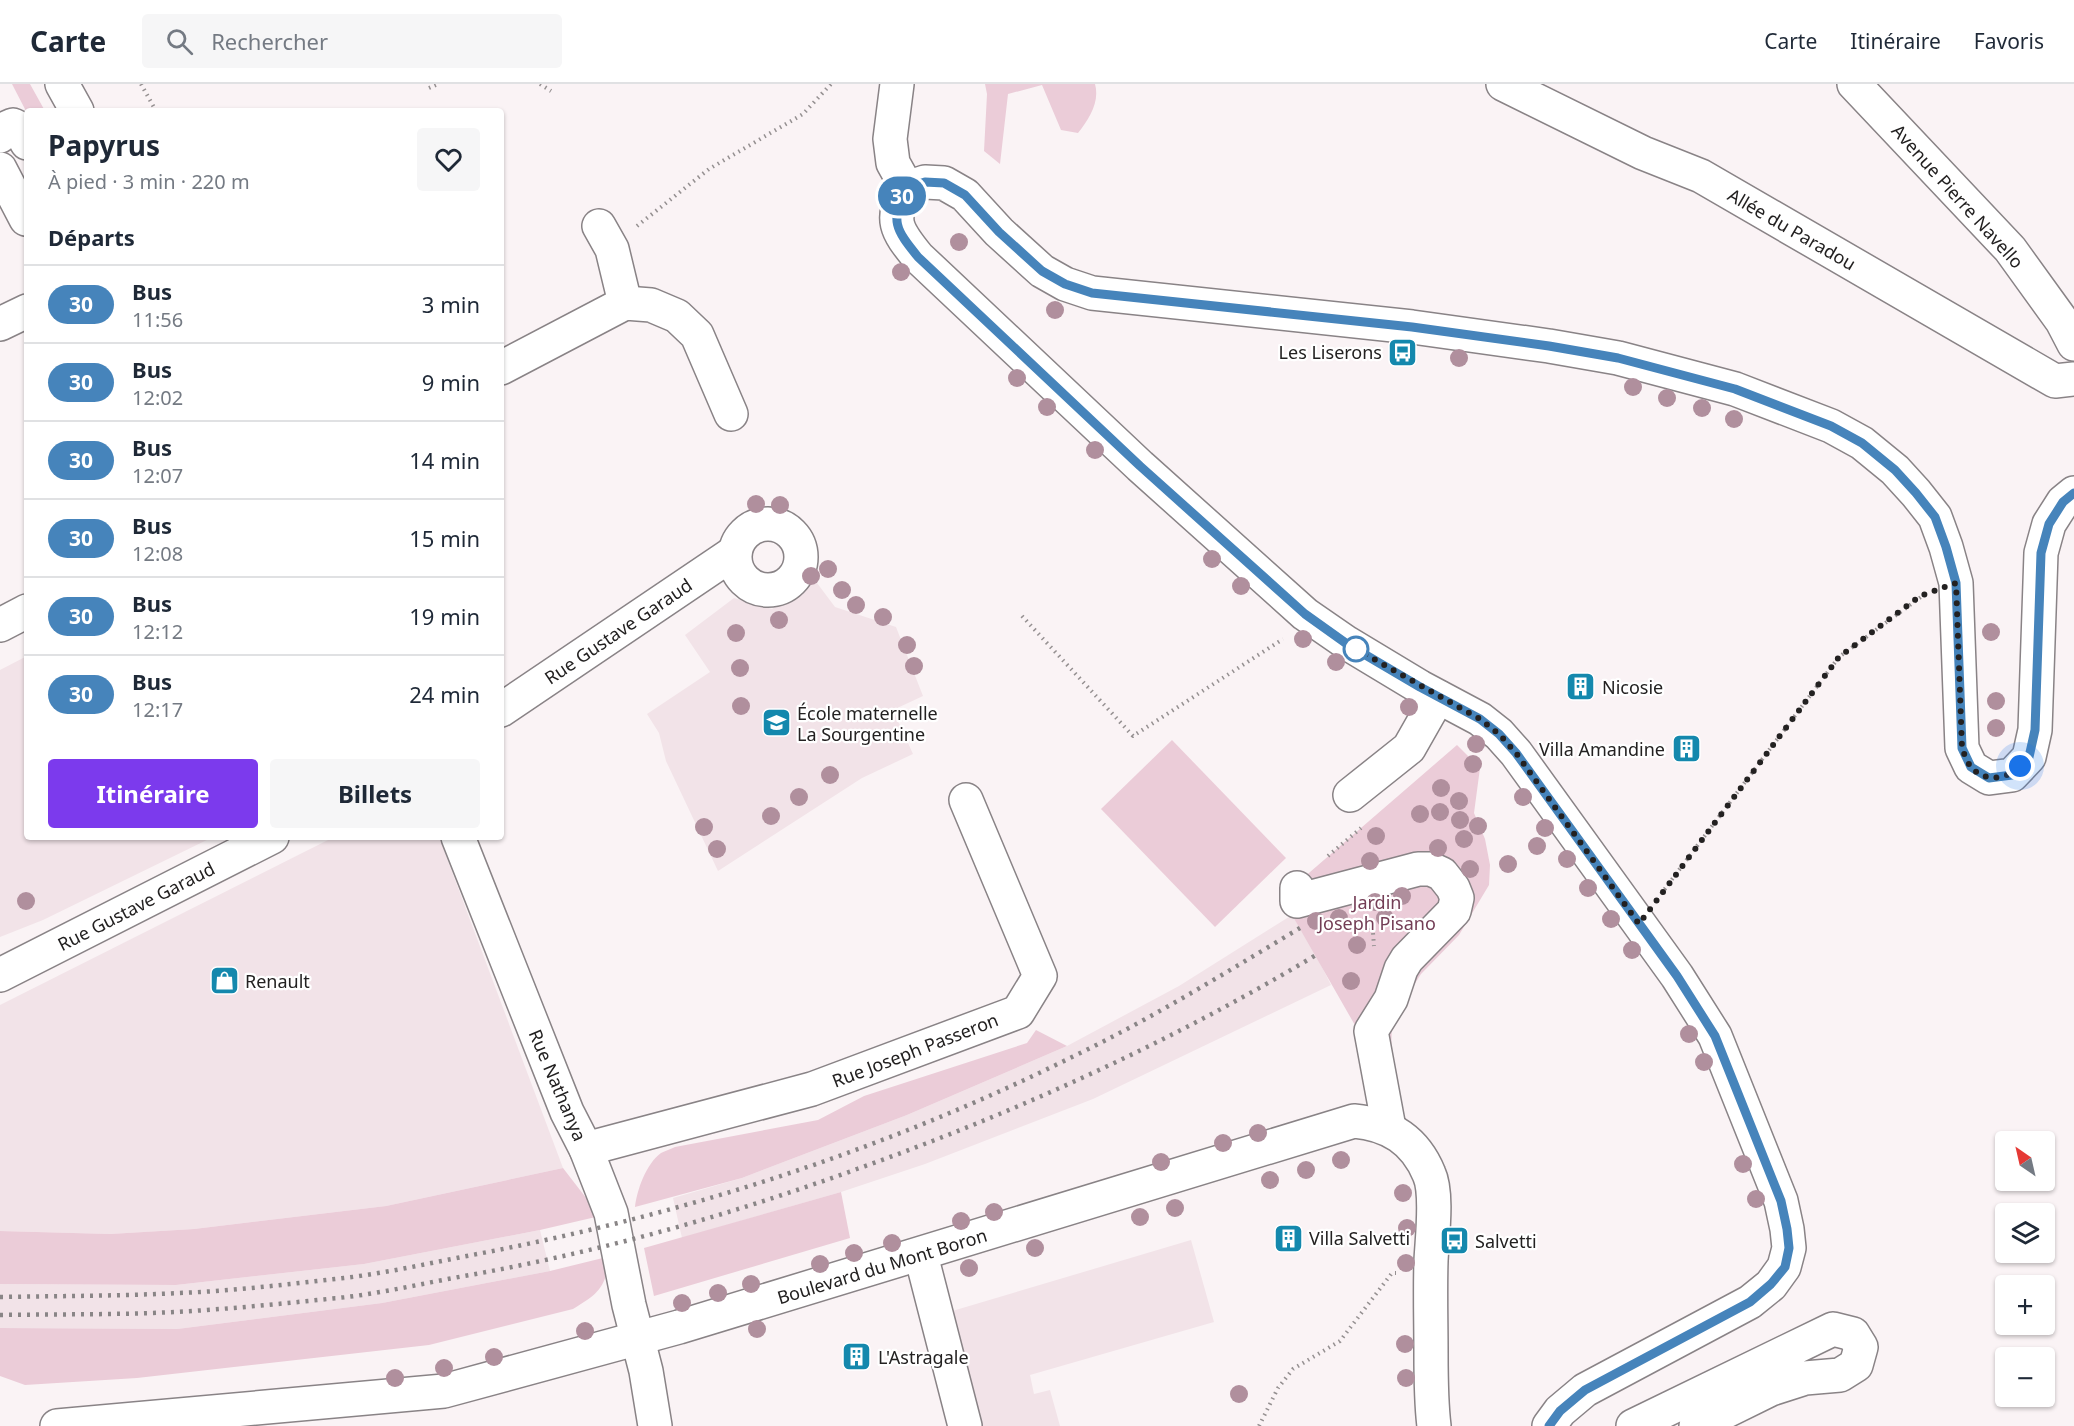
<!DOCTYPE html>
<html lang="fr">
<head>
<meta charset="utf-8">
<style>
  body { margin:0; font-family:"Noto Sans",sans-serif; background:#f6f6f7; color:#1f2937; height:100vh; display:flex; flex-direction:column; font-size:22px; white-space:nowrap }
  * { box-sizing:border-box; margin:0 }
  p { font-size:20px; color:#747a83 }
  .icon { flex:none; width:33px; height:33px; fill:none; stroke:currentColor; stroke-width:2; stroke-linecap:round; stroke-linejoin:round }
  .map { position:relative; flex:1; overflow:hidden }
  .details { position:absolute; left:24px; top:24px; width:480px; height:732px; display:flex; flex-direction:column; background:#fff; border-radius:6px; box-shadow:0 2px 4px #0004 }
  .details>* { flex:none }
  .badge { padding:0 12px; border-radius:20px; font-size:21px; line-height:39px }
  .needle { width:39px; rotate:326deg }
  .buttons { position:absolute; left:1995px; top:1047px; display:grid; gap:12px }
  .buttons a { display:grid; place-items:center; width:60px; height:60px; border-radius:6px; background:#fff; box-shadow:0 2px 4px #0004; font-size:30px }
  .you { position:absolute; width:30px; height:30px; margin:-15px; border:4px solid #fff; border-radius:50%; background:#1a73e8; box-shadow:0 0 0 9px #1a73e833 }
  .map>.badge { position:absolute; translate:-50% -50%; box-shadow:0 0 0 3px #fff }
  h2 { padding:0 24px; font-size:22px; line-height:54px }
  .round { display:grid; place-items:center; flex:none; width:63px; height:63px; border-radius:6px; background:#f6f6f7 }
  .overview { display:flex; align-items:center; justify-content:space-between; height:102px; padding:0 24px }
  h1 { font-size:28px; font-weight:700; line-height:45px }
  .action { display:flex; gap:12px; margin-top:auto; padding:12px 24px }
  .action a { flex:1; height:69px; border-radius:6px; background:#7c3aed; color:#fff; font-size:24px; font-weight:700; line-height:69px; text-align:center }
  .action a+a { background:#f6f6f7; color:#1f2937 }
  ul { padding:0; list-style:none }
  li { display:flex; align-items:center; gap:18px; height:78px; padding:0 24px; border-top:2px solid #e0e1e3 }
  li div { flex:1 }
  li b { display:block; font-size:22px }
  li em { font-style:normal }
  li .badge { min-width:66px; font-weight:700; text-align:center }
  header { display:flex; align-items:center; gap:36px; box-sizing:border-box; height:84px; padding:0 30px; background:#fff; border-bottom:2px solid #e0e1e3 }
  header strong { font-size:28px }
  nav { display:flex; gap:33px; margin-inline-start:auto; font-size:21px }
  .search { width:420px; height:54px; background:#f6f6f7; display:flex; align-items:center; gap:15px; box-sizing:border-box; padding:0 21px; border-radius:6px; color:#747a83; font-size:22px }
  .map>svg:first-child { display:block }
  .built { fill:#f2e3e8 }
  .green { fill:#ebccd8 }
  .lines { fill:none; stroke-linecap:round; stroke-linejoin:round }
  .minor-casing { stroke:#898386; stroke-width:36 }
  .path { stroke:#959091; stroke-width:4; stroke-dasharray:1.5 4.5; stroke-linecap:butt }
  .minor { stroke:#fff; stroke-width:33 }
  .rail { stroke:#898586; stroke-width:4.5; stroke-dasharray:3 6; stroke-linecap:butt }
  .tree { fill:#b08f9d }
  .line-casing { stroke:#fff; stroke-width:14 }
  .line { stroke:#4684bb; stroke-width:9 }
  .walk { stroke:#232121; stroke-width:6; stroke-dasharray:0 10.8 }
  .stop-dot { fill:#fff; stroke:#4684bb; stroke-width:3 }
  .labels { text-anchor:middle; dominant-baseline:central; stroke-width:4.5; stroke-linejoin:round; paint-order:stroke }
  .street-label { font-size:18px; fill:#232121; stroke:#fff }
  .poi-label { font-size:18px; fill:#232121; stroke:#fff; text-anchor:start }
  .park-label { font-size:18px; fill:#733d55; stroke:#fff }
</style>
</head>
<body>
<header>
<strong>Carte</strong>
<div class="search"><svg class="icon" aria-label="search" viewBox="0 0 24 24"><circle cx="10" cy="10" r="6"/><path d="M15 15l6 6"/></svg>Rechercher</div>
<nav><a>Carte</a><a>Itinéraire</a><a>Favoris</a></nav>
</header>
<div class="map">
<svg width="2074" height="1342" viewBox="0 0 2074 1342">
  <rect width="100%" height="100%" fill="#faf3f5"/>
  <!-- built -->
  <g class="built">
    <path d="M814,495l21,28 61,20 27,69 -30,14 20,44 -51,24 -144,93 -52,-110 -7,-28 -12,-19 63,-42 -25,-37 49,-37 38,11z"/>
    <path d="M27,572v181h186l-170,83 -43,17v-267z"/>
    <path d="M334,753h105l124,331 -177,38 -192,23 -84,5 -110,-3v-226z"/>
    <path d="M1292,831l24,40 15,30 -238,114 -168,65 -84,28 -159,46 -9,-40 69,-20 165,-63 160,-69 112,-60z"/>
    <path d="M540,1146l10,41 -168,32 -205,26 -177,-1v-44l176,1 188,-21z"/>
    <path d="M1191,1156l23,82 -184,53 4,19 16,-4 10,36h-81l-30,-114z"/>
  </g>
  <!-- green -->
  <g class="green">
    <path d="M12,0h18l15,27h-18v2z"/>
    <path d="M985,0h110c5,18 -6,35 -17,49l-17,-3 -19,-45 -34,9 -8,70 -16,-13 3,-57z"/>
    <path d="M1172,656l114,118 -71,69 -114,-118z"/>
    <path d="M1457,661l23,23 -6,45 11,26 5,26 -1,20 -30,50 -38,39 -29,45 -1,40 -31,-25 -68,-119 10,-36z"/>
    <path d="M1036,946l31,16 -160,69 -165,63 -107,29c2,-17 11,-43 26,-54 4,-2 10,-4 14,-6l143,-27 46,-24 163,-53z"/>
    <path d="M563,1084l37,48 -60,14 -176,34 -188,21 -176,-1v-53l110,3 84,-5 192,-23z"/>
    <path d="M841,1108l9,46 -196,58 -10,-48z"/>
    <path d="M611,1172c-7,32 -10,36 -38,53l-144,36 -292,33 -112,7 -25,-9v-48l177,1 205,-26 168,-32z"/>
  </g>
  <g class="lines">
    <defs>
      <g id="minor">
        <path d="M62,0l15,27"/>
        <path d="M897,0l-7,55 3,24 14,25"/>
        <path d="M1503,0l140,69 58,23 354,205 19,-2"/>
        <path d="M1854,0l156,165 52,72 12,23"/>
        <path d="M0,52l4,-7 9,-4 6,3 8,15"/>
        <path d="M0,85l26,50"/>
        <path d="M599,142l13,23 13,54"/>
        <path d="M0,240l27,-13"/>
        <path d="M501,284l124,-65 26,2 26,11 20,19 34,79"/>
        <circle cx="768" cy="473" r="33"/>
        <path d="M0,541l27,-14"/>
        <path d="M501,626l234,-158"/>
        <path d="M1350,711l59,-47 29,-51"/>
        <path d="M458,753l109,275 19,37 25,64 18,92 17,66 9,55"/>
        <path d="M1297,804v13l121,-32h13l11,5 11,14 4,10 -3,13 -47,48 -6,10 -10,30 -20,32 18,97"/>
        <path d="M0,891l272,-138"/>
        <path d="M586,1065l226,-60 206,-77 22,-36 -74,-176"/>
        <path d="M921,1171l44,171"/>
        <path d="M57,1342l387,-35 235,-64 675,-206c35,3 61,19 75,53 9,19 3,64 2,87 -1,30 0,61 0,92 0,24 0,49 3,73"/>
        <path d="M1549,1342l11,-15 25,-21 165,-88 21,-17 13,-18 5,-19 -2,-19 -6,-28 -66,-165 -38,-60 -161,-223 -17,-19 -19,-15 -60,-32 -73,-44 -42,-29 -165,-148 -222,-209c-22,-27 -29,-37 -11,-69l18,-6 19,1 21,12 34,37 43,39 23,13 27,9 320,34 137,19 69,12 117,31 96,37 31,17 33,27 21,23 19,24 11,30 10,36 6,165 9,19 18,11 23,-3 17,-18 6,-27 6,-177 8,-29 14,-22 11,-9"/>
        <path d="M1633,1342l200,-97 20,5 8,13 -5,18 -16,10 -35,3 -34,11 -75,37"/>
      </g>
    </defs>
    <!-- minor casing -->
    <use href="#minor" class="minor-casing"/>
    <!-- path -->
    <g class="path">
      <path d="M141,0l15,27"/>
      <path d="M540,0l11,7"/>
      <path d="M429,4l9,-4"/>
      <path d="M637,142l72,-57 94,-55 28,-30"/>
      <path d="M1022,532l111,120 150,-97"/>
      <path d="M1328,772l33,-28"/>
      <path d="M1661,810l178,-237 86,-63"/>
      <path d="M1365,833l8,16 1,13"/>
      <path d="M1259,1342l19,-38 15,-19 47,-28 52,-68h4"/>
    </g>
    <!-- minor -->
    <use href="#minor" class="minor"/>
    <!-- rail -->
    <g class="rail">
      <path d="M0,1213c60,-1 119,-1 179,-4 55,-2 110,-9 165,-15 43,-5 86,-15 128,-23 207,-39 411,-104 600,-198 79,-38 153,-84 228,-129"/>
      <path d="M0,1231c58,-1 116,0 174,-3 57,-3 115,-9 173,-15 41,-5 82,-15 123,-22 133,-24 260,-60 387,-106 160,-57 314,-127 459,-214"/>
    </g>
  </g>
  <!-- trees -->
  <g class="tree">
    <circle cx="959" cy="158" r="9"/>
    <circle cx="901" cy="188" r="9"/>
    <circle cx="1055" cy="226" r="9"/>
    <circle cx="1459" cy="274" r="9"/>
    <circle cx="1017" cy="294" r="9"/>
    <circle cx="1633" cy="303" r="9"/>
    <circle cx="1667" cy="314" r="9"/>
    <circle cx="1047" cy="323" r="9"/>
    <circle cx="1702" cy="324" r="9"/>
    <circle cx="1734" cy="335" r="9"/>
    <circle cx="1095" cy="366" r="9"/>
    <circle cx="756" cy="420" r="9"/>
    <circle cx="780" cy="421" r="9"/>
    <circle cx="1212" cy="475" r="9"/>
    <circle cx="828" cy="485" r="9"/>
    <circle cx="811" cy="492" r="9"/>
    <circle cx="1241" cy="502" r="9"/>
    <circle cx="842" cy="506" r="9"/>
    <circle cx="856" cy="521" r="9"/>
    <circle cx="883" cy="533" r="9"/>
    <circle cx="779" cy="536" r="9"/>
    <circle cx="1991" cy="548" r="9"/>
    <circle cx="736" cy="549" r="9"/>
    <circle cx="1303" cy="555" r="9"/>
    <circle cx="907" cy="561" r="9"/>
    <circle cx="1336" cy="578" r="9"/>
    <circle cx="914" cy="582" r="9"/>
    <circle cx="740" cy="584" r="9"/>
    <circle cx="1996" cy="617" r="9"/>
    <circle cx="741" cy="622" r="9"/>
    <circle cx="1409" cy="623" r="9"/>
    <circle cx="1996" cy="644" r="9"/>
    <circle cx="1476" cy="660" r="9"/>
    <circle cx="1473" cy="680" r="9"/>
    <circle cx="830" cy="691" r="9"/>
    <circle cx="1441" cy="704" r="9"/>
    <circle cx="799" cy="713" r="9"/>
    <circle cx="1523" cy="713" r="9"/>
    <circle cx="1459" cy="717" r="9"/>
    <circle cx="1440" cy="728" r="9"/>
    <circle cx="1420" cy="730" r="9"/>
    <circle cx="771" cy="732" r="9"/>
    <circle cx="1460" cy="736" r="9"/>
    <circle cx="1478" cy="742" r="9"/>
    <circle cx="704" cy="743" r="9"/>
    <circle cx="1545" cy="744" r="9"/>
    <circle cx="1376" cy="752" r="9"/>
    <circle cx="1464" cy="755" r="9"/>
    <circle cx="1537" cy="762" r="9"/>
    <circle cx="1438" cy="764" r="9"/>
    <circle cx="717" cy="765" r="9"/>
    <circle cx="1567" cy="775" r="9"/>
    <circle cx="1370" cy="777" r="9"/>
    <circle cx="1508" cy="780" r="9"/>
    <circle cx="1470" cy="785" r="9"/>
    <circle cx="1588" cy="804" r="9"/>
    <circle cx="1402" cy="812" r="9"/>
    <circle cx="26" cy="817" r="9"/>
    <circle cx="1375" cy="818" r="9"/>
    <circle cx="1339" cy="834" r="9"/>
    <circle cx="1385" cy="834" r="9"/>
    <circle cx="1611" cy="835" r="9"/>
    <circle cx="1316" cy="837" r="9"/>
    <circle cx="1357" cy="861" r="9"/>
    <circle cx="1632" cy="866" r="9"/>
    <circle cx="1351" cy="897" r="9"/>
    <circle cx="1689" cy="950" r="9"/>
    <circle cx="1704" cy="978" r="9"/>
    <circle cx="1258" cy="1049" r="9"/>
    <circle cx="1223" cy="1059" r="9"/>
    <circle cx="1341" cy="1076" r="9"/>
    <circle cx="1161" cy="1078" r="9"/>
    <circle cx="1743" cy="1080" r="9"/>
    <circle cx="1306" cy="1086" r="9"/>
    <circle cx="1270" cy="1096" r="9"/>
    <circle cx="1403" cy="1109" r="9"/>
    <circle cx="1756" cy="1115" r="9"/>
    <circle cx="1175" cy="1124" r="9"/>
    <circle cx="994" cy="1128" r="9"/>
    <circle cx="1140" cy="1133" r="9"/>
    <circle cx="961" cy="1137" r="9"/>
    <circle cx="1407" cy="1144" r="9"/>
    <circle cx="892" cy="1159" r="9"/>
    <circle cx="1035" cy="1164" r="9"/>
    <circle cx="854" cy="1169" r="9"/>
    <circle cx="1406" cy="1179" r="9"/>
    <circle cx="820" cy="1180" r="9"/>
    <circle cx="969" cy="1184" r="9"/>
    <circle cx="751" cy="1200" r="9"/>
    <circle cx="718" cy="1209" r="9"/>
    <circle cx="682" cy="1219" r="9"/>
    <circle cx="757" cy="1245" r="9"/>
    <circle cx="585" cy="1247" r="9"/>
    <circle cx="1405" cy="1260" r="9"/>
    <circle cx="494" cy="1273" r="9"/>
    <circle cx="444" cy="1284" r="9"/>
    <circle cx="395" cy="1294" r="9"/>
    <circle cx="1406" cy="1294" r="9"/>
    <circle cx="1239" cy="1310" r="9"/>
  </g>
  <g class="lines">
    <defs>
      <path id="line" d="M1549,1342l11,-15 25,-21 165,-88 21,-18 14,-17 4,-19 -2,-19 -6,-28 -66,-165 -38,-60 -161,-223 -17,-19 -19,-15 -60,-32 -73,-43 -42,-30 -165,-148 -222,-209c-22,-27 -29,-37 -11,-69l18,-6 19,1 21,12 34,37 43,39 23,13 27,9 320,34 137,19 69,12 117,31 96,37 31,17 33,27 21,23 19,24 11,30 10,36 6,165 9,19 18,11 23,-3 17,-18 6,-27 6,-177 8,-29 14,-22 11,-9"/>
    </defs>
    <!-- line casing -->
    <use href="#line" class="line-casing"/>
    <!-- line -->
    <use href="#line" class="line"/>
    <!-- walk -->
    <path class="walk" d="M1356,565l124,70 19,15 17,19 123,171 200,-267 81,-61 36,-13 6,165c2,6 5,13 8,18 14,17 37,14 50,0"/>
  </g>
  <!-- icons -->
  <defs>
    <symbol id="bus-square" viewBox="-11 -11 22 22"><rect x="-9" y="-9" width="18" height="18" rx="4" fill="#1488ad" stroke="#fff"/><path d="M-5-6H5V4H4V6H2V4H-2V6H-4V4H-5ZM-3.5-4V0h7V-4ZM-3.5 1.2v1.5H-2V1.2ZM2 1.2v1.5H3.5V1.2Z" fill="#fff"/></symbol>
    <symbol id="building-square" viewBox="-11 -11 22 22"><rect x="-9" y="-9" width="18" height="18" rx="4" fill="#1488ad" stroke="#fff"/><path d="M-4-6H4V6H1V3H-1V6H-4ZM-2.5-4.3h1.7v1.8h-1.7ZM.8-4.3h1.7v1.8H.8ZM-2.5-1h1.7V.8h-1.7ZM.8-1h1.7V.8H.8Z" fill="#fff"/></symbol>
    <symbol id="school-square" viewBox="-11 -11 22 22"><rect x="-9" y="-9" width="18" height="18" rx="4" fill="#1488ad" stroke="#fff"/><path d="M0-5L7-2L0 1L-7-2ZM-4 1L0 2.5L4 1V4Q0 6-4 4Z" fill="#fff"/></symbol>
    <symbol id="shop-square" viewBox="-11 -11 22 22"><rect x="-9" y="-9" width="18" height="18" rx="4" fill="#1488ad" stroke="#fff"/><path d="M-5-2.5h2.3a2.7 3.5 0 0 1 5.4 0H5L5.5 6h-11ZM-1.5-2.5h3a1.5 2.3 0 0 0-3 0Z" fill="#fff"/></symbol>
  </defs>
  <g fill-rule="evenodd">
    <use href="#bus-square" x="1386" y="252" width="33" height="33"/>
    <use href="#building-square" x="1564" y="586" width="33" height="33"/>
    <use href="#school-square" x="760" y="622" width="33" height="33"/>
    <use href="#building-square" x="1670" y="648" width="33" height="33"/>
    <use href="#shop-square" x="208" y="880" width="33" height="33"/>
    <use href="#building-square" x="1272" y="1138" width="33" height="33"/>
    <use href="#bus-square" x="1438" y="1140" width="33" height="33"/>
    <use href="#building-square" x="840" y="1256" width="33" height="33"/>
  </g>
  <!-- markers -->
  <circle class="stop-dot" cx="1356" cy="565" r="12"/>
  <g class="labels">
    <!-- street labels -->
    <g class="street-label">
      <text transform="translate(1958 112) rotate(48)">Avenue Pierre Navello</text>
      <text transform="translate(1792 145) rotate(30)">Allée du Paradou</text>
      <text transform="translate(618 547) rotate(-34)">Rue Gustave Garaud</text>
      <text transform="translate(136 822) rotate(-27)">Rue Gustave Garaud</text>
      <text transform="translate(915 966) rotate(-21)">Rue Joseph Passeron</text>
      <text transform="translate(558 1001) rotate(67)">Rue Nathanya</text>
      <text transform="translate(882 1182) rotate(-17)">Boulevard du Mont Boron</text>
    </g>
    <!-- poi labels -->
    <g class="poi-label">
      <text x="1382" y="268" text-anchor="end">Les Liserons</text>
      <text x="1602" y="603">Nicosie</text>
      <text x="797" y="629">École maternelle<tspan x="797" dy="21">La Sourgentine</tspan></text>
      <text x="1665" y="665" text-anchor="end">Villa Amandine</text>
      <text x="245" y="897">Renault</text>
      <text x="1309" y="1154">Villa Salvetti</text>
      <text x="1475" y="1157">Salvetti</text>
      <text x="878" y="1273">L'Astragale</text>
    </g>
    <!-- park labels -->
    <g class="park-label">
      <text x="1377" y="818">Jardin<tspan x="1377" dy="21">Joseph Pisano</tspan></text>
    </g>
  </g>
</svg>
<div class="buttons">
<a><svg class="needle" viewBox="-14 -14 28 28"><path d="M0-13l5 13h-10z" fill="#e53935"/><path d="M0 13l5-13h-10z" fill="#747a83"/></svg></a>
<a><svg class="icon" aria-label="layers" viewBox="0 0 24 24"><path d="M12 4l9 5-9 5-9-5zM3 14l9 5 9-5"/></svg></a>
<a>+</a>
<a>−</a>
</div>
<div class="you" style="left:2020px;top:682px"></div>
<b class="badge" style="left:902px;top:112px;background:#4684bb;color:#fff">30</b>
<section class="details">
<div class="overview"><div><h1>Papyrus</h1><p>À pied · 3 min · 220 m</p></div><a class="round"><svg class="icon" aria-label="heart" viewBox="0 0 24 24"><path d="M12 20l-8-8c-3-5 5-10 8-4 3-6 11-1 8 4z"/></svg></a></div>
<h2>Départs</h2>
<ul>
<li><span class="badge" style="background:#4684bb;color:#fff">30</span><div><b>Bus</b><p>11:56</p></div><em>3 min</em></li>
<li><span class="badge" style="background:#4684bb;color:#fff">30</span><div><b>Bus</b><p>12:02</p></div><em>9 min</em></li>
<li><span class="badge" style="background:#4684bb;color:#fff">30</span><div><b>Bus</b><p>12:07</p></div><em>14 min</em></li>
<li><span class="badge" style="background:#4684bb;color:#fff">30</span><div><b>Bus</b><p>12:08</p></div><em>15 min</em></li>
<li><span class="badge" style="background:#4684bb;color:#fff">30</span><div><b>Bus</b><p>12:12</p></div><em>19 min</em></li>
<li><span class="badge" style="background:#4684bb;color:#fff">30</span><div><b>Bus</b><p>12:17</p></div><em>24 min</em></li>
</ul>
<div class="action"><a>Itinéraire</a><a>Billets</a></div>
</section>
</div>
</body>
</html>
